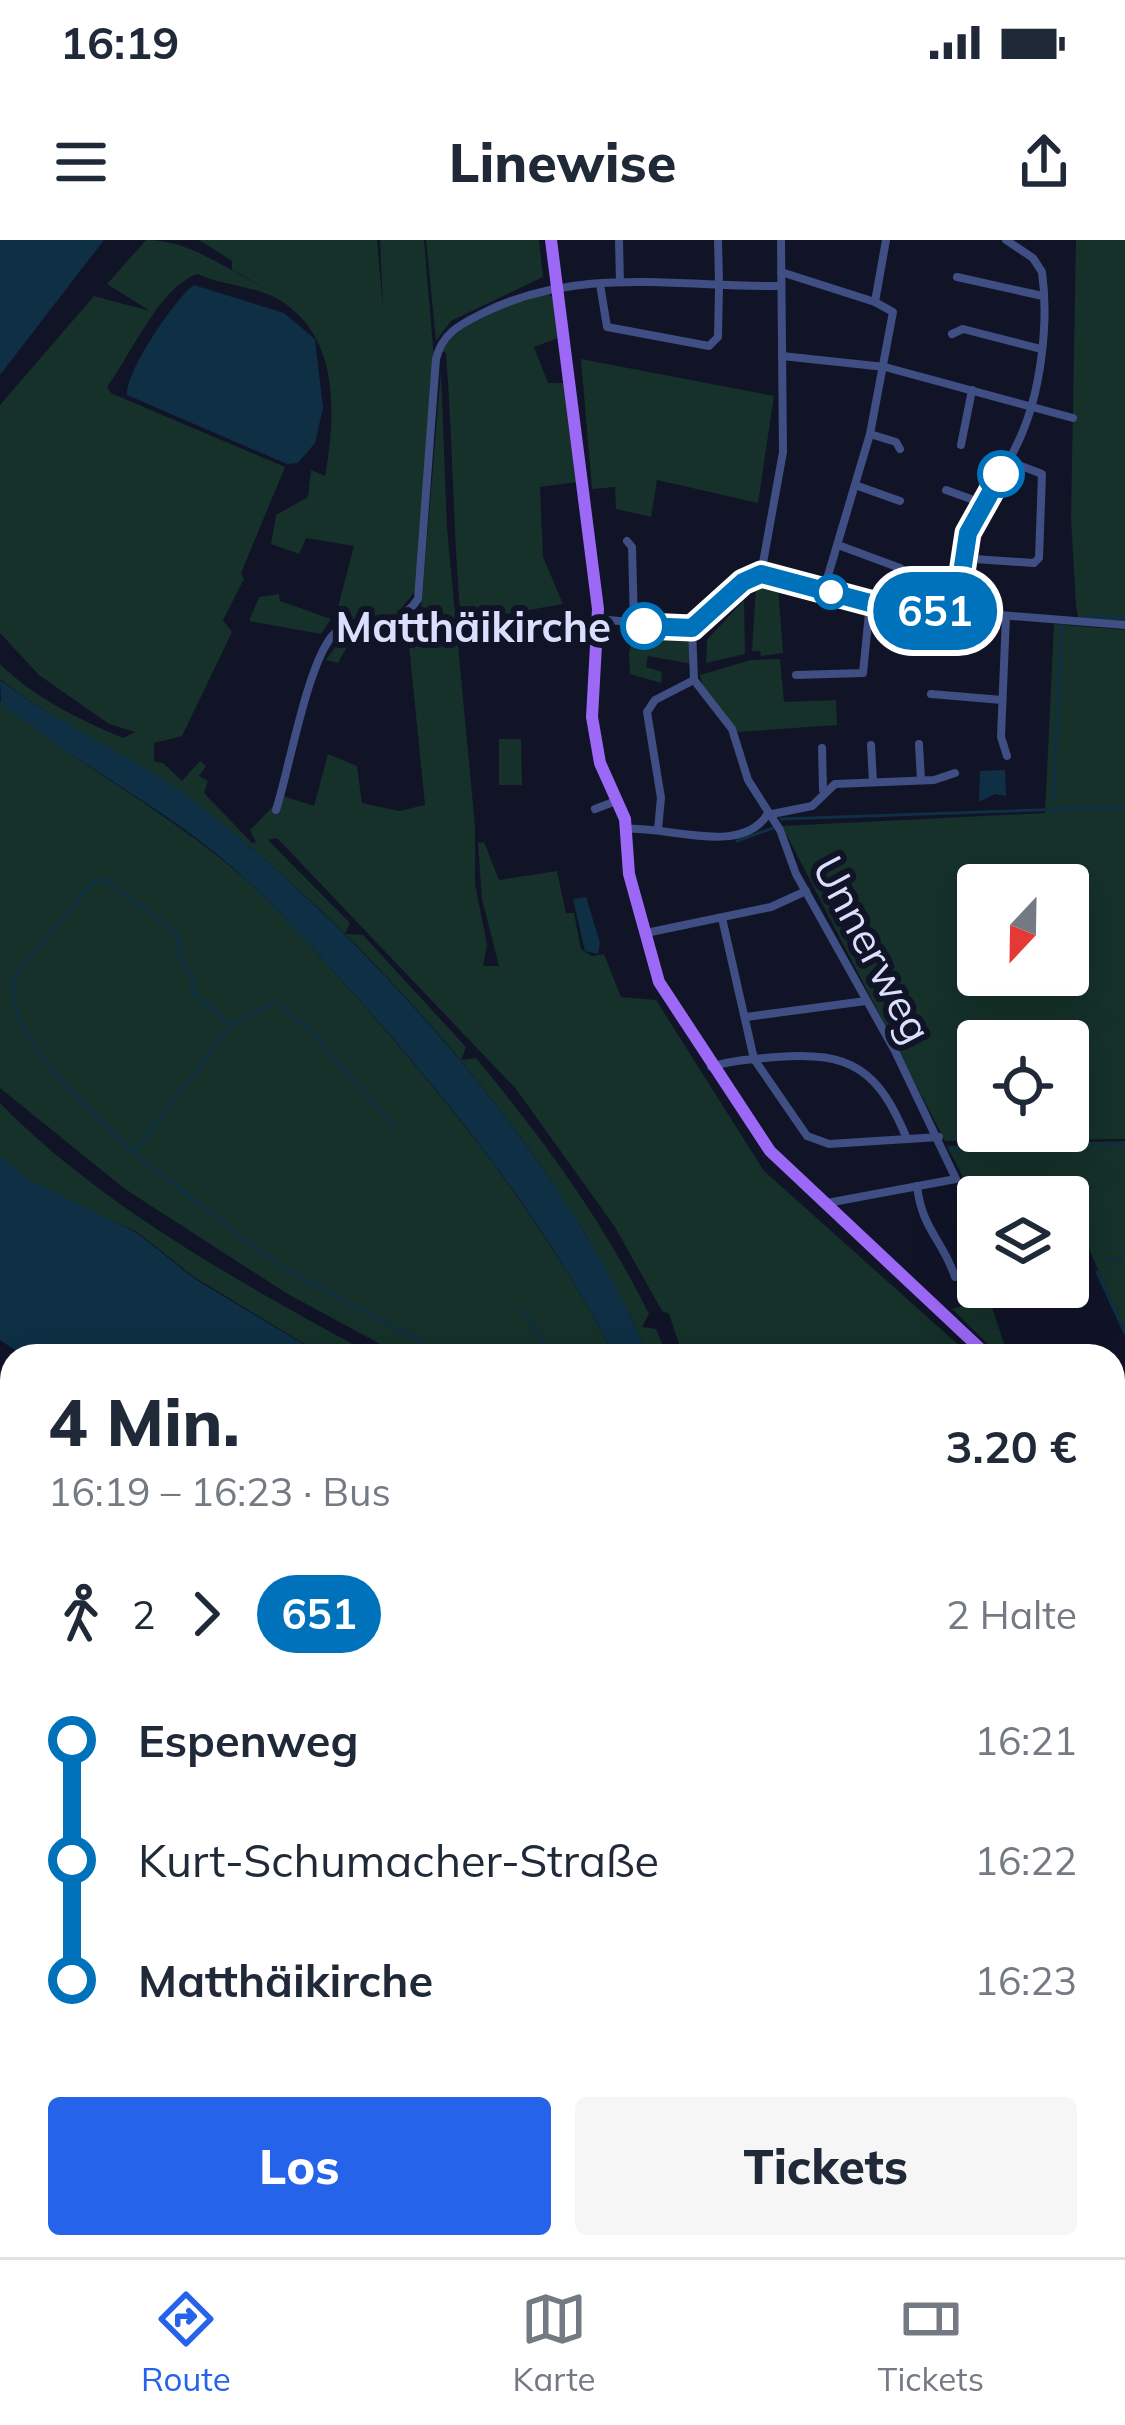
<!DOCTYPE html>
<html lang="de">
<head>
<meta charset="utf-8">
<style>
  body { margin:0; font-family:Mulish,sans-serif; background:#f6f6f7; color:#1f2937; height:100vh; display:flex; flex-direction:column; font-size:45px; white-space:nowrap }
  * { box-sizing:border-box; margin:0 }
  p { font-size:39px; color:#747a83 }
  .icon { flex:none; width:66px; height:66px; fill:none; stroke:currentColor; stroke-width:2; stroke-linecap:round; stroke-linejoin:round }
  .map { position:relative; flex:1; overflow:hidden }
  .details { position:absolute; left:0px; top:1104px; width:1125px; height:915px; display:flex; flex-direction:column; background:#fff; border-radius:36px 36px 0 0; box-shadow:0 12px 48px #0002 }
  .details>* { flex:none }
  .badge { padding:0 24px; border-radius:39px; font-size:42px; line-height:78px }
  .needle { width:78px; rotate:202deg }
  .controls { position:absolute; left:957px; top:624px; display:grid; gap:24px }
  .controls a { display:grid; place-items:center; width:132px; height:132px; border-radius:12px; background:#fff; box-shadow:0 12px 48px #0002; font-size:60px }
  .map>.badge { position:absolute; translate:-50% -50%; box-shadow:0 0 0 6px #fff }
  .legs { display:flex; align-items:center; gap:18px; height:132px; padding:0 48px; font-size:39px }
  .legs p { margin-inline-start:auto }
  .summary { display:flex; align-items:center; justify-content:space-between; height:204px; padding:0 48px }
  h1 { font-size:66px; font-weight:800; line-height:90px }
  .primary-button { display:flex; gap:24px; margin-top:auto; padding:24px 48px }
  .primary-button a { flex:1; height:138px; border-radius:12px; background:#2563eb; color:#fff; font-size:48px; font-weight:800; line-height:138px; text-align:center }
  .primary-button a+a { background:#f6f6f7; color:#1f2937 }
  ul { padding:0 48px; list-style:none }
  li { display:flex; align-items:center; gap:42px; height:120px; font-size:45px }
  li i { display:grid; place-items:center; width:18px; height:100%; margin:0 15px; background:currentColor }
  li i::after { content:''; width:30px; height:30px; margin:-15px; border:9px solid; border-radius:50%; background:#fff }
  li p { margin-inline-start:auto }
  li:first-child i { background:linear-gradient(#0000 50%,currentColor 0) }
  li:last-child i { background:linear-gradient(currentColor 50%,#0000 0) }
  .status { display:flex; justify-content:space-between; align-items:center; height:84px; padding:0 60px; background:#fff; direction:ltr }
  .status svg { height:33px; fill:currentColor }
  header { display:flex; justify-content:space-between; align-items:center; height:156px; padding:0 48px; background:#fff; font-size:54px; font-weight:800 }
  .menu { display:flex; justify-content:space-around; align-items:center; height:168px; border-top:3px solid #e0e1e3; background:#fff; font-size:33px; color:#747a83 }
  .menu a { display:grid; justify-items:center; gap:6px }
  .menu .on { color:#2563eb }
  .map>svg:first-child { display:block }
  .green { fill:#153129; fill-rule:evenodd }
  .water { fill:#0e2f44 }
  .lines { fill:none; stroke-linecap:round; stroke-linejoin:round }
  .stream { stroke:#0e2f44; stroke-width:3 }
  .highway-tunnel { stroke:#2f3247; stroke-width:14; stroke-dasharray:14 7; stroke-linecap:butt }
  .minor { stroke:#3f4e83; stroke-width:8 }
  .major { stroke:#9c68f6; stroke-width:12 }
  .highway { stroke:#f55dcd; stroke-width:14 }
  .line-1-casing { stroke:#fff; stroke-width:27 }
  .line-1 { stroke:#0072bc; stroke-width:18 }
  .stop-1-dot { fill:#fff; stroke:#0072bc; stroke-width:6 }
  .labels { text-anchor:middle; dominant-baseline:central; stroke-width:12; stroke-linejoin:round; paint-order:stroke }
  .stop-label { font-size:42px; font-weight:bold; fill:#dadffd; stroke:#111327; text-anchor:end }
  .street-label { font-size:42px; fill:#dadffd; stroke:#111327 }
</style>
</head>
<body>
<div class="status"><b>16:19</b><svg viewBox="0 0 49 12"><path d="M0 12V9h3v3zM5 12V6h3v6zM10 12V3h3v9zM15 12V0h3v12zM26 1h20v11H26zM47 4h2v5h-2z"/></svg></div>
<header><svg class="icon" aria-label="menu" viewBox="0 0 24 24"><path d="M4 6h16M4 12h16M4 18h16"/></svg>Linewise<svg class="icon" aria-label="share" viewBox="0 0 24 24"><path d="M12 15V3M7 8l5-5 5 5M5 13v7h14v-7"/></svg></header>
<div class="map">
<svg width="1125" height="2017" viewBox="0 0 1125 2017">
  <rect width="100%" height="100%" fill="#111327"/>
  <!-- green -->
  <g class="green">
    <path d="M146,0c46,0 80,30 121,49l-35,-19v-9l-33,-21h178l6,69 -3,-69h44l10,118 -18,232 -24,30 -54,7 -4,-5 20,-76 -48,-8 -7,16 -28,-10 5,-29 32,-18 3,-27 14,6c11,-62 15,-140 -47,-177 -23,-13 -55,-13 -80,-25 -37,10 -68,83 -91,113l4,6 174,74 -44,106 3,6 -21,41 9,12 -50,104 -28,7v18l9,2 19,18 18,-20 6,5 -7,10 9,5 -4,12 48,50 4,-1 -6,-12 33,-34 31,10 14,-52 29,12 5,37 37,8 26,-6 -16,-159 12,-36 20,-239 6,157 28,298v58l12,60 -4,22h16l-17,-67 -4,-56 6,-1 15,38 58,-9 9,42h8l7,36 11,7 12,-2 17,43 35,3 108,171 207,185h-288l-14,-42 -7,-3 -47,-84 -99,-138 -239,-251 -9,2 82,83 -5,11 18,1 103,112 -5,13 15,-2c67,81 126,161 173,256l-7,13 14,2 9,22 -17,5c-84,-201 -282,-424 -455,-555 -60,-46 -133,-74 -193,-122v-15c35,34 78,55 123,74l12,-6 -26,-8 -70,-49 -39,-42v-228l94,-109 56,15 -43,-27z"/>
    <path d="M426,0h113l4,37 -92,44 -15,20z"/>
    <path d="M1076,0h49v382l-47,-4 -2,-13 -5,-86z"/>
    <path d="M546,52l7,6 5,40 -24,9 14,36h17l12,99 -37,5 3,70 20,47 -102,18c-8,-90 -8,-179 -15,-269l-4,-2c19,-32 69,-52 104,-59z"/>
    <path d="M581,119l193,37 -16,107 -101,-23 -6,37 -35,-8 -1,-22 -23,2z"/>
    <path d="M756,345l22,2 5,66 -22,3 -1,-5h-8z"/>
    <path d="M279,354l1,7 51,18 -10,15 -72,-13 10,-24z"/>
    <path d="M744,360l1,54 -39,9 1,-23z"/>
    <path d="M416,365l-9,30 -59,10 -10,18 -12,-3 21,-29 49,-8z"/>
    <path d="M1054,384l71,6v509l-180,2 -163,-315 263,-13zM978,645h90v90h-90zM978,801h90v90h-90z"/>
    <path d="M637,391l51,4 4,29 -44,-8 -2,11 16,5 -1,11 -31,-9 -1,-22z"/>
    <path d="M780,419l4,43 52,-2 1,25 -99,7 -35,-44 -3,-13 51,-15z"/>
    <path d="M0,461c72,60 158,105 231,166 45,37 82,82 121,125 99,112 194,229 262,364h-212l-116,-63 -161,-104 -125,-101z"/>
    <path d="M499,499h22l1,46h-23z"/>
    <path d="M0,863c100,103 249,185 375,253h-51l-130,-79 -57,-45 -137,-60z"/>
    <path d="M1125,901v193l-36,-85 -21,-11v-41h-90v10l-31,-61z"/>
    <path d="M989,1058l15,45 -4,13 -48,-47z"/>
    <path d="M0,1145l12,10v91l-12,-2z"/>
    <path d="M1113,1244h12v49l-12,-4z"/>
    <path d="M0,1264l12,9v96l-12,16z"/>
    <path d="M12,1374v58l-5,11 5,13 -12,19v-85z"/>
    <path d="M1113,1381l12,39v168l-12,-5z"/>
    <path d="M4,1492l8,8v312l-12,5v-322z"/>
    <path d="M1113,1592h12v425h-51l2,-10h37v-382l7,-2z"/>
    <path d="M12,1868v139h74l-2,10h-84v-144z"/>
    <path d="M93,2007h280l-4,10h-280z"/>
    <path d="M445,2007h367l3,10h-375z"/>
  </g>
  <!-- water -->
  <g class="water">
    <path d="M0,0h104l-104,135z"/>
    <path d="M194,45l90,28 31,26 8,69 -8,35 -17,20 -11,1 -160,-69c-3,-21 48,-97 67,-110z"/>
    <path d="M0,440c60,46 133,75 194,121 171,133 371,354 454,555h-34c-67,-134 -162,-252 -261,-363 -39,-43 -77,-88 -121,-126 -71,-62 -158,-104 -231,-164z"/>
    <path d="M1005,530l1,26 -11,-2 -16,8 1,-31z"/>
    <path d="M586,657l14,45 -2,12 -13,-3 -12,-52z"/>
    <path d="M0,916l31,25 106,52 58,46 128,77h-299l-24,-16z"/>
    <path d="M855,2007h196l-1,10h-194z"/>
  </g>
  <g class="lines">
    <!-- stream -->
    <g class="stream">
      <path d="M1087,376l38,2"/>
      <path d="M1053,559l9,-175"/>
      <path d="M781,579l344,-12"/>
      <path d="M737,601l36,-13"/>
      <path d="M392,885l-75,-87 -40,-37 -46,24 -97,128 144,112 170,91"/>
      <path d="M950,909l175,-4"/>
      <path d="M133,912c-37,-34 -133,-119 -119,-175l80,-96 9,-2 74,54 5,32 12,13 -3,13 37,32"/>
      <path d="M1106,1020l19,-2"/>
      <path d="M1097,1032l28,61"/>
      <path d="M524,1070l27,46"/>
      <path d="M0,1261l12,8"/>
      <path d="M0,1387l12,-16"/>
      <path d="M0,1493l12,5"/>
      <path d="M0,1636l12,13"/>
      <path d="M0,1770l12,4"/>
      <path d="M0,1818l12,-5"/>
      <path d="M0,1871l12,-5"/>
      <path d="M86,2017l2,-10"/>
    </g>
    <!-- highway-tunnel -->
    <g class="highway-tunnel">
      <path d="M1113,1403l12,-5"/>
      <path d="M1113,1415l12,-5"/>
    </g>
    <!-- minor -->
    <g class="minor">
      <path d="M619,0l1,42"/>
      <path d="M718,0l1,43"/>
      <path d="M781,32l94,30"/>
      <path d="M957,37l86,19"/>
      <path d="M600,44l7,43 102,19 9,-9 1,-50"/>
      <path d="M952,94l11,-5 78,20"/>
      <path d="M782,116l103,11 188,51"/>
      <path d="M870,194l26,8 4,7"/>
      <path d="M961,205l11,-55"/>
      <path d="M855,245l45,16"/>
      <path d="M946,250l36,13"/>
      <path d="M627,301l5,6 2,77"/>
      <path d="M838,305l62,23"/>
      <path d="M960,318l74,5 5,-5 3,-84 -34,-13"/>
      <path d="M761,334l22,-122 -2,-212"/>
      <path d="M824,349l46,-155 23,-122 -18,-10 11,-62"/>
      <path d="M956,372c4,-83 32,-104 64,-174 21,-47 29,-115 22,-166l-9,-14 -27,-18"/>
      <path d="M1006,376l-5,121 6,19"/>
      <path d="M598,379l94,9 51,-46 18,-8 140,33 224,18"/>
      <path d="M796,435l67,-2 7,-70"/>
      <path d="M694,440l38,49 16,51 32,50 16,44 99,177 61,128 -129,24"/>
      <path d="M931,454l71,6"/>
      <path d="M919,504l2,36"/>
      <path d="M871,505l2,37"/>
      <path d="M822,508l1,42"/>
      <path d="M595,569l21,-8"/>
      <path d="M276,570c13,-39 32,-152 59,-177 22,-20 57,5 83,-34l18,-240c6,-25 23,-34 45,-45 98,-50 201,-26 300,-28"/>
      <path d="M767,575l45,-9 23,-22 99,-4 21,-7"/>
      <path d="M627,589c41,-3 113,27 140,-14"/>
      <path d="M658,589l3,-31 -14,-86 8,-12 39,-20 -2,-52"/>
      <path d="M722,678l32,141 53,77 22,8 110,-7"/>
      <path d="M646,693l125,-26 35,-16"/>
      <path d="M746,777l120,-16"/>
      <path d="M711,827c21,-7 44,-8 66,-10 74,-6 102,13 130,82"/>
      <path d="M917,946c5,44 26,54 38,91"/>
      <path d="M381,2017l4,-10"/>
    </g>
    <!-- major -->
    <g class="major">
      <path d="M551,0l47,369 -6,108 8,46 25,56 4,55 30,108 111,169 218,205"/>
      <path d="M0,1249l12,9"/>
      <path d="M1113,1349l12,33"/>
    </g>
    <!-- highway -->
    <g class="highway">
      <path d="M1113,1330l9,-14"/>
      <path d="M0,1838l12,-4"/>
      <path d="M0,1849l12,-5"/>
    </g>
  </g>
  <g class="lines">
    <defs>
      <path id="line-1" d="M644,386l48,2 51,-46 18,-8 109,29 86,9 12,-79 33,-59"/>
    </defs>
    <!-- line-1 casing -->
    <use href="#line-1" class="line-1-casing"/>
    <!-- line-1 -->
    <use href="#line-1" class="line-1"/>
  </g>
  <!-- markers -->
  <g class="stop-1-dot">
    <circle cx="1001" cy="234" r="21"/>
    <circle cx="831" cy="352" r="15"/>
    <circle cx="644" cy="386" r="21"/>
  </g>
  <g class="labels">
    <!-- stop labels -->
    <g class="stop-label">
      <text x="611" y="386">Matthäikirche</text>
    </g>
    <!-- street labels -->
    <g class="street-label">
      <text transform="translate(873 709) rotate(62)">Unnerweg</text>
    </g>
  </g>
</svg>
<div class="controls">
<a><svg class="needle" viewBox="-14 -14 28 28"><path d="M0-13l5 13h-10z" fill="#e53935"/><path d="M0 13l5-13h-10z" fill="#747a83"/></svg></a>
<a><svg class="icon" aria-label="locate" viewBox="0 0 24 24"><circle cx="12" cy="12" r="6"/><path d="M12 2v4M12 18v4M2 12h4M18 12h4"/></svg></a>
<a><svg class="icon" aria-label="layers" viewBox="0 0 24 24"><path d="M12 4l9 5-9 5-9-5zM3 14l9 5 9-5"/></svg></a>
</div>
<b class="badge" style="left:935px;top:371px;background:#0072bc;color:#fff">651</b>
<section class="details">
<div class="summary"><div><h1>4 Min.</h1><p>16:19 – 16:23 · Bus</p></div><b>3.20 €</b></div>
<div class="legs"><svg class="icon" aria-label="walk" viewBox="0 0 24 24"><circle cx="13" cy="4" r="2"/><path d="M13 8l-2 6 4 7M11 14l-3 7M7 12l3-4h3l4 4"/></svg>2<svg class="icon" aria-label="forward" viewBox="0 0 24 24"><path d="M9 5l7 7-7 7"/></svg><b class="badge" style="background:#0072bc;color:#fff">651</b><p>2 Halte</p></div>
<ul>
<li><i style="color:#0072bc"></i><b>Espenweg</b><p>16:21</p></li>
<li><i style="color:#0072bc"></i><span>Kurt-Schumacher-Straße</span><p>16:22</p></li>
<li><i style="color:#0072bc"></i><b>Matthäikirche</b><p>16:23</p></li>
</ul>
<div class="primary-button"><a>Los</a><a>Tickets</a></div>
</section>
</div>
<nav class="menu">
<a class="on"><svg class="icon" aria-label="directions" viewBox="0 0 24 24"><path d="M12 3l9 9-9 9-9-9zM9 14v-3h6M13 9l2 2-2 2"/></svg>Route</a>
<a><svg class="icon" aria-label="map" viewBox="0 0 24 24"><path d="M3 6l6-2 6 2 6-2v14l-6 2-6-2-6 2zM9 4v14M15 6v14"/></svg>Karte</a>
<a><svg class="icon" aria-label="tickets" viewBox="0 0 24 24"><path d="M3 7h18v10H3zM15 7v10"/></svg>Tickets</a>
</nav>
</body>
</html>
